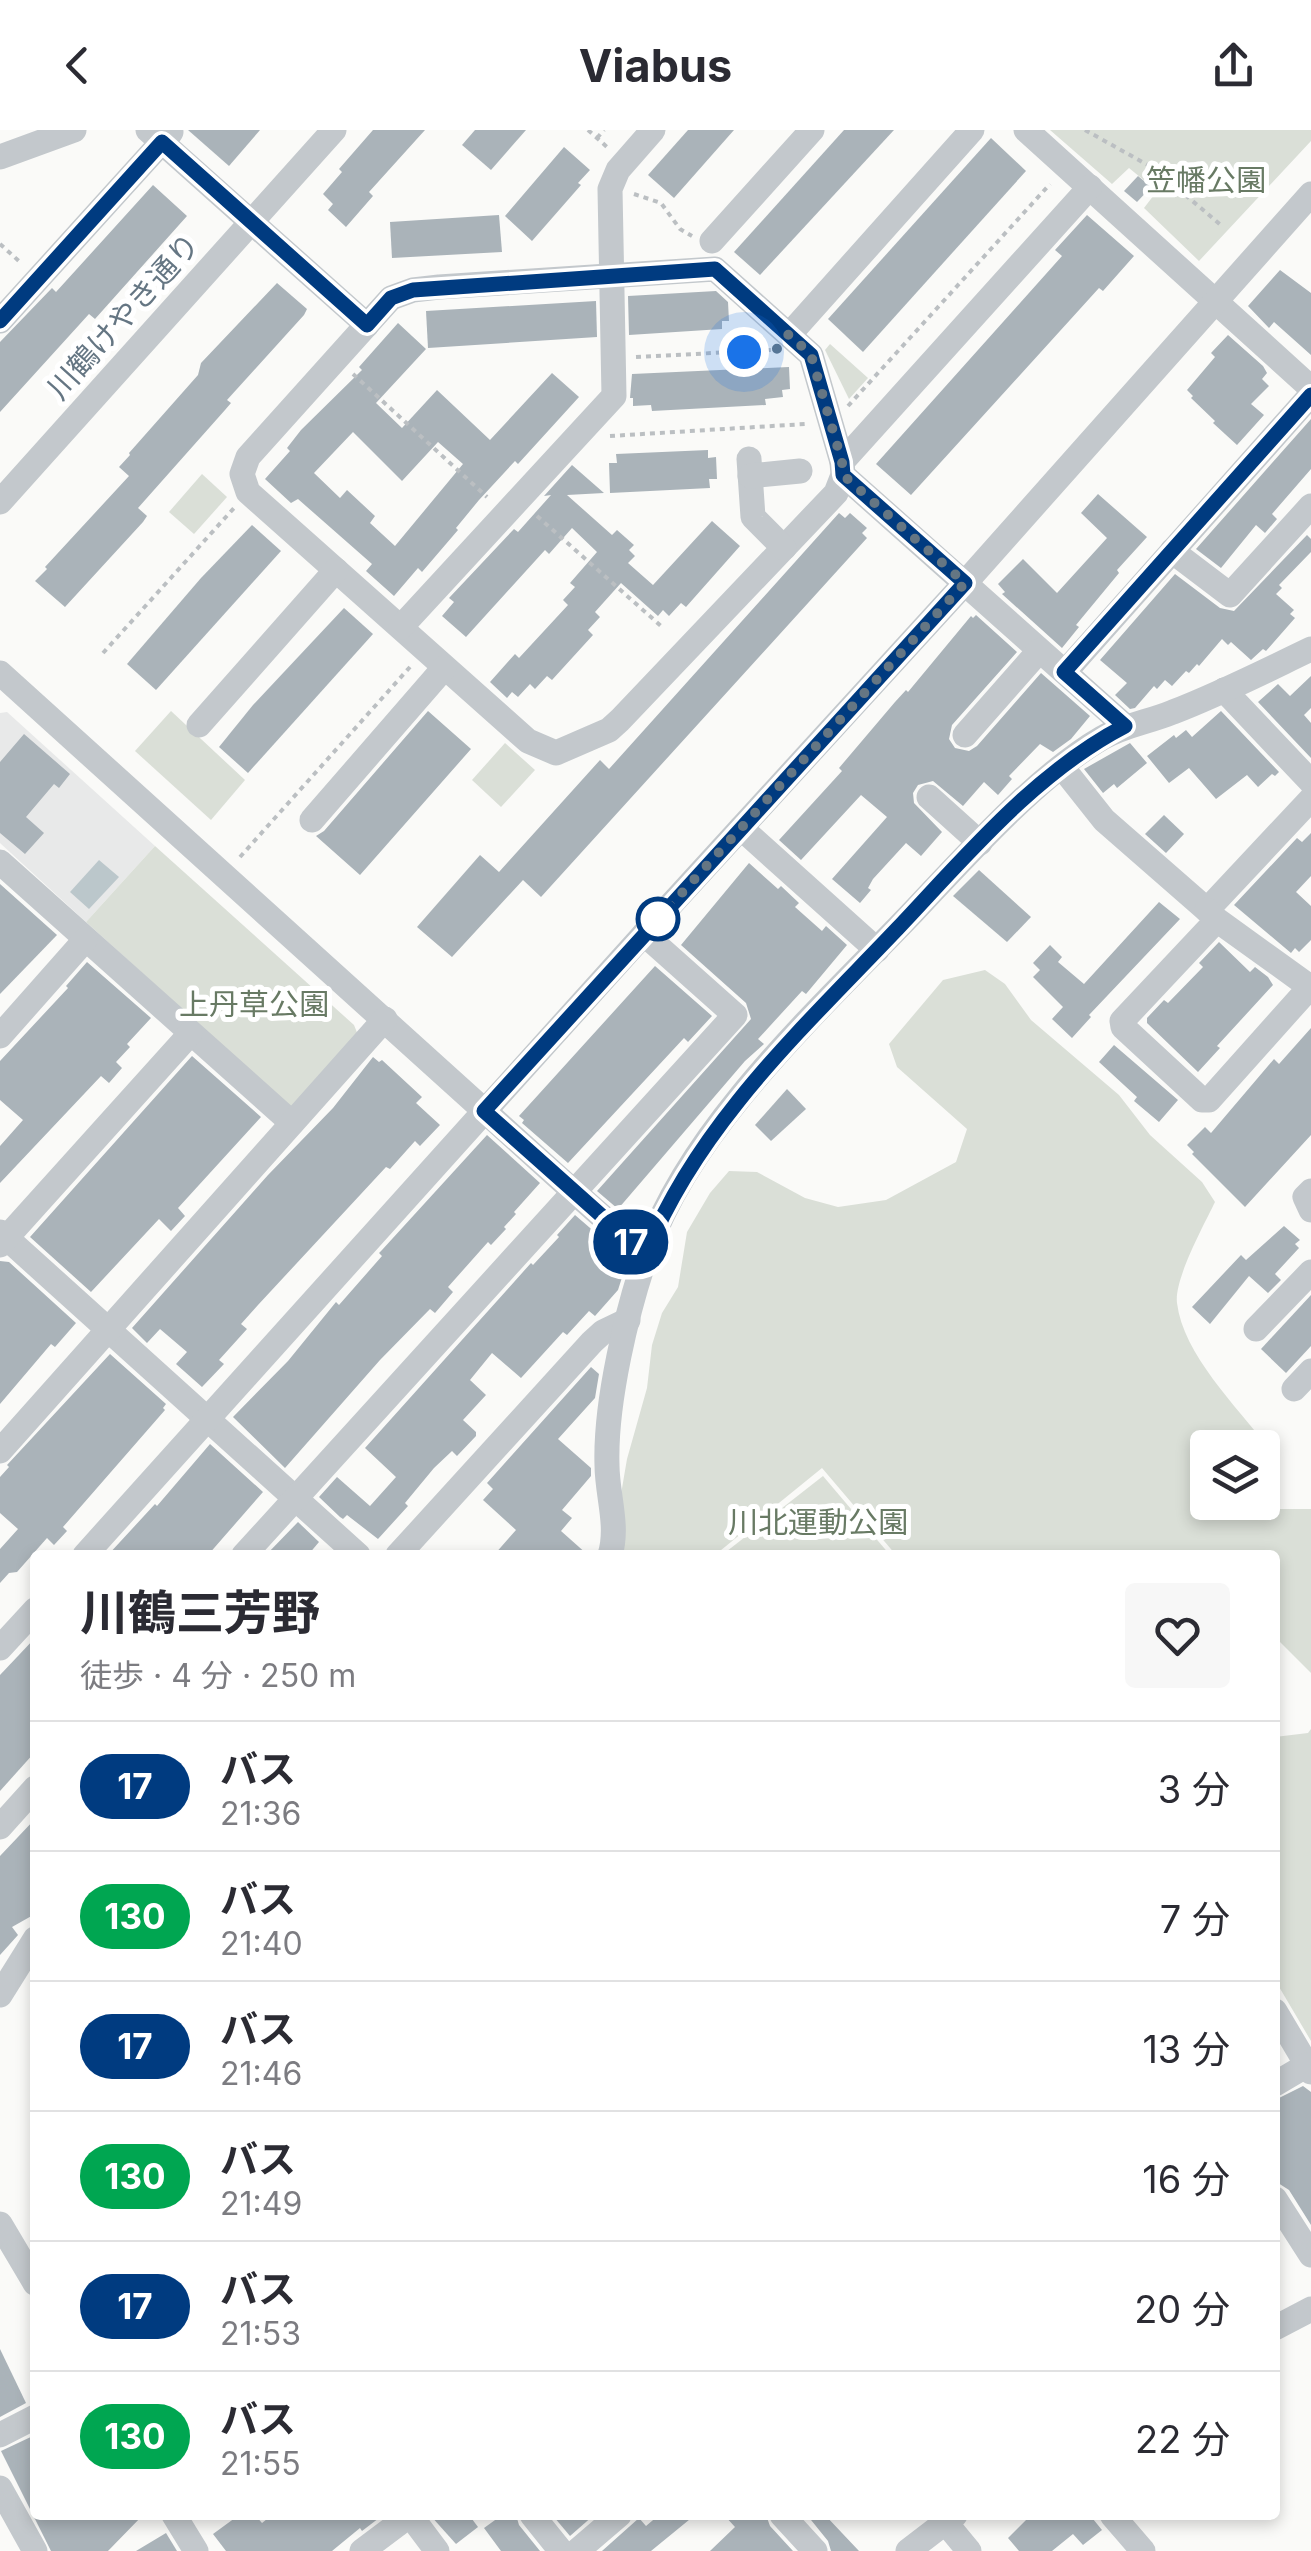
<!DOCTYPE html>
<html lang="ja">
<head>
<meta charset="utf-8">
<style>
  body { margin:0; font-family:Inter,"Noto Sans JP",sans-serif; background:#f7f7f7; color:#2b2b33; height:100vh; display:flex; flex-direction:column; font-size:38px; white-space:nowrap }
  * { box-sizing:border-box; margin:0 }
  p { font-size:32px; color:#7c7c81 }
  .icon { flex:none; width:55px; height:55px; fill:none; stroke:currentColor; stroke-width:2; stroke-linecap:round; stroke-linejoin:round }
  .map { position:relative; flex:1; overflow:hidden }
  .drawer { position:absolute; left:30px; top:1420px; width:1250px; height:970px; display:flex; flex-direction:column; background:#fff; border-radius:10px; box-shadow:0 5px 15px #0003 }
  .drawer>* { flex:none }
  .badge { padding:0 20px; border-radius:32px; font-size:35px; line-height:65px }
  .tools { position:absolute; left:1190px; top:1300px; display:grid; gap:20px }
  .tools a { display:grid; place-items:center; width:90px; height:90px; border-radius:10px; background:#fff; box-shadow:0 5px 15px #0003; font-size:50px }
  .you { position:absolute; width:50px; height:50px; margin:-25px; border:8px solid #fff; border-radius:50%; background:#1a73e8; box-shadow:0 0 0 15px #1a73e833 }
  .map>.badge { position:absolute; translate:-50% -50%; box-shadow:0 0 0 5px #fff }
  .round { display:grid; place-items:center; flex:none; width:105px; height:105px; border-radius:10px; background:#f7f7f7 }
  .head { display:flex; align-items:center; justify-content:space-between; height:170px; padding:0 50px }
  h1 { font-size:48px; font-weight:700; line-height:75px }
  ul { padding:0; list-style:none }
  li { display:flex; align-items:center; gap:30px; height:130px; padding:0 50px; border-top:2px solid #e1e1e2 }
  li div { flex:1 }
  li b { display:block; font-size:38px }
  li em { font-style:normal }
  li .badge { min-width:110px; font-weight:700; text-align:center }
  header { display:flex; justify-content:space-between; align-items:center; height:130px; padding:0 50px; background:#fff; font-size:45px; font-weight:700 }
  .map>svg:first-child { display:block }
  .built { fill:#e8e9e9 }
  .green { fill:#dadfd7; fill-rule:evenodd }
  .water { fill:#bbc7cb }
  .building { fill:#aab3b9; fill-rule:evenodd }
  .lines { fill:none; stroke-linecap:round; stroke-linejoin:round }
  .path { stroke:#bbbfc2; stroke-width:4; stroke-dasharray:5 5; stroke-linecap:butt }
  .minor { stroke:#c3c8cc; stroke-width:25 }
  .line-casing { stroke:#fff; stroke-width:22 }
  .line { stroke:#003b80; stroke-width:15 }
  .walk { stroke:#657683; stroke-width:10; stroke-dasharray:0 18 }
  .stop-dot { fill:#fff; stroke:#003b80; stroke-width:5 }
  .labels { text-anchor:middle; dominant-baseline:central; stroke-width:10; stroke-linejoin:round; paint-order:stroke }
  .park-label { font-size:30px; fill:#687a64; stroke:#fff }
  .street-label { font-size:30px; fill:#657683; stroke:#fff }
</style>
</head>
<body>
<header><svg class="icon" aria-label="back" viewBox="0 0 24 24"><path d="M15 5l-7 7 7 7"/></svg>Viabus<svg class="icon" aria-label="share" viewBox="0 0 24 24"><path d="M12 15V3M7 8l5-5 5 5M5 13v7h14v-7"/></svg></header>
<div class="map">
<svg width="1311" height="2421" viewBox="0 0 1311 2421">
  <rect width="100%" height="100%" fill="#fafaf8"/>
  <!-- built -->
  <path class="built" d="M7,582l148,134 -69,76 -86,-79v-130z"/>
  <!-- green -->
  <g class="green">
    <path d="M1050,0h261v11l-112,120 -55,-53 13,-17 -28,-23 -17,16z"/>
    <path d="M830,214l38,34 -19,21 -24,-49z"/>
    <path d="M202,344l25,23 -33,37 -25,-22z"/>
    <path d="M171,581l74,69 -34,40 -76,-69z"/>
    <path d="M505,613l30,27 -34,37 -29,-27z"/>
    <path d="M155,716l199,179 4,10 -67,73 -205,-186z"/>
    <path d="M985,840l20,14 26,36 88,75 31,40 52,47 13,20c-11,23 -41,77 -38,101 6,51 60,104 91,144l-4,37 6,25h41v164l-36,-36v-82h-379l-74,-87 -107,87h-93l-2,-55 7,-41 20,-71 5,-43 10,-32 16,-26 9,-55 23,-39 19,-22 28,1 48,26 33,9 48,-7 70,-38 11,-33 -70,-62 -8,-23 54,-64zM1208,1318h54v54h-54z"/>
    <path d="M823,1346l67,79h-168z"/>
    <path d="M1311,1599v312l-36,-61v-243l33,-4z"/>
  </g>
  <!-- water -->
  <path class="water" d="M99,730l20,17 -30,32 -19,-17z"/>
  <!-- building -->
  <g class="building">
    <path d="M188,0h72l-31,36z"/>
    <path d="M373,0h52l-56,62 4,4 -27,31 -18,-17 5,-6 -10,-10 19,-22 -3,-3z"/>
    <path d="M475,0h51l-35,40 -29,-25z"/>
    <path d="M688,0h46l-60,68 -26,-23z"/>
    <path d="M844,0h50l-134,145 -26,-23z"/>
    <path d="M991,8l35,33 -163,181 -35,-33z"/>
    <path d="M564,17l26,23 -12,13 3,2 -49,56 -27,-25z"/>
    <path d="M1138,46l13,11 -14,15 -13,-11z"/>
    <path d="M153,55l34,31 -92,103 -6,-5 -89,98v-70l52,-54 4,4z"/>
    <path d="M499,85l3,37 -110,6 -2,-36z"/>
    <path d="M1087,85l47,41 -31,35 -4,-3 -188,207 -35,-31 186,-208 -7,-6z"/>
    <path d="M1280,140l31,23v62l-37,-33 -5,6 -21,-22z"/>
    <path d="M277,153l30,26 -3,6 -77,85 4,3 -6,7 -87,98 9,8 -4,6 -78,85 -30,-26 12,-12 -2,-2 84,-91 -10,-9 11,-12 -1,-2 69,-78 3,-12z"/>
    <path d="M716,161l12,11 1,19h-7v8l-93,6 -1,-39z"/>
    <path d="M596,171l1,36 -169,11 -2,-37z"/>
    <path d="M398,193l28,26 -50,54 26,25 35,-38 53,50 62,-67 27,24 -61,67 -3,-3 -36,39 -23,28 2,2 -36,42 -4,-4 -24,28 -28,-25 6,-7 -74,-65 -7,4 -26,-24 25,-28 -3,-3 14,-18 61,-60 -3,-3zM353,302l49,49 36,-39 25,22 -68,82 -25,-23 5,-7 -28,-26 -7,8 -26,-25z"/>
    <path d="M1228,205l35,31 4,7 -5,6 7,7 -18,18 13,11 -27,30 -24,-22 2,-2 -24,-23 2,-2 -6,-6 28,-33 -4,-4z"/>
    <path d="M789,237l1,22 -8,1 1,7 -18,2 1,6 -114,6 -1,-6 -18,1v-8h-3l2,-24z"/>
    <path d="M1311,289v50l-39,45 5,5 -12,14 -9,-8 -35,43 -25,-19z"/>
    <path d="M708,320v8l8,-1 1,22h-8l1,9 -100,5 -1,-30h8l-1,-9z"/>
    <path d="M572,335l32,28 -37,2 45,40 5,-5 17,15 -5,5 6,6 -7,7 25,22 59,-64 28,25 -54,61 -5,-4 -12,13 -6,-6 -5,6 -37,-33 -26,29 5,5 -12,13 5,5 -41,45 -5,-4 -12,13 -5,-5 -12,13 -6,-5 -5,6 -17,-16 25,-28 4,4 49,-53 -5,-5 12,-13 -5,-4 27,-31 -25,-24 -23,26 -4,-4 -79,87 -24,-21 12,-14 -5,-4 65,-69 4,3 33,-37 -7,1z"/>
    <path d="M1098,364l49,43 -30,33 2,3 -43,52 3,2 -17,21 -60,-54 3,-2 -7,-8 25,-25 34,34 50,-55 -26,-25z"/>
    <path d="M839,383l6,5 5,-5 17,15 -5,5 5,5 -326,359 -18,-17 -71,77 -35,-30 63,-72 19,17 101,-112 9,9z"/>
    <path d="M252,395l29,26 -125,139 -29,-26 74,-86z"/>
    <path d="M1307,405l4,4v13l-32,33 3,3 -6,6 18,16 -4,4 5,4 -29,33 -3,-2 -12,11 -20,-18 -3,3 -6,-6 -23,27 -2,-2 -8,9 -3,-2 -14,15 -7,-6 -8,9 -3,-3 -19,22 -5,1 -15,-14 12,-12 -27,-23 75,-86 45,34 14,3z"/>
    <path d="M344,478l29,26 -125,139 -29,-26 34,-42z"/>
    <path d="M976,485l41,37 -65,73 -3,14 6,9 14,3 8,-5 64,-73 49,43 -19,23 -18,13 -13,-8 -31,32 3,3 -14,16 -14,-13 -21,24 -30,-25 -15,4 -5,8 1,10 28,29 -21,24 -15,-13 -33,36 -5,9 3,2 -11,13 -28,-24 55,-62 -26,-22 -60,65 -22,-20 63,-69 -3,-3 56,-66 11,-12 2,2 63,-76 2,2z"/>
    <path d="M1311,546v32l-7,7 7,8v35l-53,-56 20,-18 12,12z"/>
    <path d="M428,581l43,38 -111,126 -44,-39 8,-5z"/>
    <path d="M1221,581l58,61 -4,4 -3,-2 -14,13 -11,-12 -31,24 -27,-31 -20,15 -22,-27 27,-21 2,3 10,-8 6,7z"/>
    <path d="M24,604l46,40 -11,14 -5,-4 -28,33 18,16 -19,21 -25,-21v-71z"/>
    <path d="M1130,613l17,20 -30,25 -3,-4 -11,9 -19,-24z"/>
    <path d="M1164,685l20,19 -18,19 -21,-19z"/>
    <path d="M1311,703v43l-15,16 15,14v34l-12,12 -4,-4 -4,5 -57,-48 63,-67 5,4z"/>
    <path d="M749,733l29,26 3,-3 18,17 -4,4 27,24 4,-5 21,19 -41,49 -4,-3 -44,48 6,5 -19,17 -127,148 -21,-18 154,-172 -5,-16 -65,-58z"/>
    <path d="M979,740l52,47 -24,25 -54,-46z"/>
    <path d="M0,754l57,51 -57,59z"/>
    <path d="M1159,772l21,17 -91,96 2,2 -19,21 -20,-19 11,-12 -30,-30 7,-7 -7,-7 17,-18 12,12 -4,5 26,22z"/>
    <path d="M1219,812l31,30 5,-5 13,10 5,8 -56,61 3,2 -22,24 -51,-49v-5l17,-18 4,3 35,-36 -4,-4z"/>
    <path d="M87,832l64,56 -24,26 3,3 -14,15 6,6 -13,15 -8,-7 -101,107v-37l23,-26 -23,-20v-39l68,-73 -2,-2z"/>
    <path d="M655,836l57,50 -24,26 -4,-4 -116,125 -46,-40 2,-3 -5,-4z"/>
    <path d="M1311,898v107l-66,72 -53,-53 2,-2 -7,-7 18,-18 6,6 63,-74 5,5z"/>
    <path d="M1114,915l64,55 -19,22 -25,-21 3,-4 -38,-35z"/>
    <path d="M192,926l69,61 -83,91 7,8 -14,15 -12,-12 -68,73 -61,-55z"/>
    <path d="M373,927l6,5 3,-2 40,37 -6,6 24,22 -20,21 -5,-5 -25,28 -4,-2 -128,138 -17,19 6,5 -28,31 5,4 -22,23 -26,-23 11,-12 -27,-23 -13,14 -15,-15 136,-153 65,-67z"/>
    <path d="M787,959l19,20 -35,32 -16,-16z"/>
    <path d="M487,1005l53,48 -26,29 2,2 -12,13 2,2 -15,16 -3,-3 -40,45 5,5 -18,21 -5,-4 -50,51 -95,108 -52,-51 55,-56 48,-59 3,3 43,-49 -3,-3 3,-3z"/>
    <path d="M575,1085l36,31 -2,4 17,15 -8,25 -23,26 -6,-5 -22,24 -4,-3 -42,46 -29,-25 -22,27 16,15 -23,25 13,12v4l-19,20 -5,-5 -18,17 -29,35 3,3 -30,33 -31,-24 -4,4 -3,-2 -21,-20 18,-20 33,29 26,-29 -31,-29 166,-185 2,2 26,-28 -2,-2z"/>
    <path d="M1284,1096l16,14 -5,4 4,4 -24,26 6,6 -13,13 -19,-17 -39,48 -18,-17 49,-52 5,5z"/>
    <path d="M0,1131l9,1 67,61 -21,24 -4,-3 -51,60z"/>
    <path d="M1311,1165v51l-25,27 -25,-24z"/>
    <path d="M110,1224l56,50 -3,4 2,2 -102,117 4,4 -13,14 -7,-7 -30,34 -8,1 -9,10v-34l18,-20 -18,-16v-36l9,-10 -2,-2z"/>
    <path d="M591,1237l8,7 -4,24 -37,41 33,29v8l-29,34 10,8 -11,13 27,24h-94l22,-25 -33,-30 10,-11 -6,-6z"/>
    <path d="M210,1314l53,48 -55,63h-100l47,-51 2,2z"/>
    <path d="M298,1392l21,20 -11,13h-42z"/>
    <path d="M35,1508v114l-35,39v-116z"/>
    <path d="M35,1689v95l-23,13 6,8 -18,20v-99z"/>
    <path d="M1303,1956l8,6v133l-22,-35 -14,-9v-81z"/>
    <path d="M0,2219l26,54 -26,14z"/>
    <path d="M35,2305v80h108l-35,36h-57l-50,-100z"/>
    <path d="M239,2385h16l7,8 10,-8h111l-21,16 -2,-3 -28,23h-106l-13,-17z"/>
    <path d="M430,2385h39l9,12 -22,17z"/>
    <path d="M502,2385h14l3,10 21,26h-39l-17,-23z"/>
    <path d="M557,2385h37l-24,21 -16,-19z"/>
    <path d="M659,2385h36l-44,36h-49l37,-33 7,8z"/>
    <path d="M724,2385h42l4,11 23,25h-83l25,-24z"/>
    <path d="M807,2385h18l34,36h-28l-3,-10z"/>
    <path d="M1031,2385h65l-3,4 9,11 -19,15 -10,-11 -21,17h-33l-11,-13z"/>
    <path d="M166,2403l11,18h-41z"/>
  </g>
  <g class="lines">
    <!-- path -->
    <g class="path">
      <path d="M588,0l19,17"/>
      <path d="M1085,0l70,39 68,58"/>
      <path d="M597,8l7,-8"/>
      <path d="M634,64l27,9 19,26 12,7"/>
      <path d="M0,114l20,18"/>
      <path d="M636,227l135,-7"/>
      <path d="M353,244l134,123"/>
      <path d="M848,276l202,-222"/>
      <path d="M610,306l195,-12"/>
      <path d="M537,386l124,110"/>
      <path d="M103,523l131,-145"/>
      <path d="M240,727l170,-190"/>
    </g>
    <!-- minor -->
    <g class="minor">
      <path d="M148,0l219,195"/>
      <path d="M1026,0l285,258"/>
      <path d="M0,27l74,-27"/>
      <path d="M712,111l100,-111"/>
      <path d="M715,139l96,86 31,107 1,13 -7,18 -216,227 -11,10 -53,23 -28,-12 -280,-249 -6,-18 6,-17 143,-159 22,-8 26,-3z"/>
      <path d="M0,191l171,-189"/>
      <path d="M789,205l183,-205"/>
      <path d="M749,329l4,58 31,31"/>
      <path d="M842,332l248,-275"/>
      <path d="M843,345l282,251"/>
      <path d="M750,346l50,-5"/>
      <path d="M0,372l334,-372"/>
      <path d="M1172,421l58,44 81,-89"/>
      <path d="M401,497l213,-231 -4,-207 8,-19 35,-40"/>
      <path d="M1065,542l246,-277"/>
      <path d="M0,543l572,517 59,52 16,9"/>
      <path d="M1224,560l87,92"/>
      <path d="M199,595l137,-155"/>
      <path d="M965,605l74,-84"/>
      <path d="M1062,637l42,53 103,90 104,-111"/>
      <path d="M929,667l51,46"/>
      <path d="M312,690l132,-152"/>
      <path d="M741,698l136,122"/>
      <path d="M0,732l292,261"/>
      <path d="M1207,780l10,10 -95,101 1,6 79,73h7l101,-113 -93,-67"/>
      <path d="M0,906l85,-96"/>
      <path d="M1311,1061l-6,6 6,13"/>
      <path d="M0,1102l358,323"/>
      <path d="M0,1115l190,-211"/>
      <path d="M1256,1199l55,-57"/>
      <path d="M1294,1259l17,-18"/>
      <path d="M0,1321l385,-432"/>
      <path d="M85,1425l559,-621 321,-351 346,-389"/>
      <path d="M244,1425l491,-540 -91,-81"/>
      <path d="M398,1425l194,-213 11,-10 25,-12"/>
      <path d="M610,1425c9,-29 -3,-60 -3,-90 -2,-62 20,-156 41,-215 44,-125 174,-243 265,-338 52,-55 125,-137 189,-174 23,-13 47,-16 71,-26 47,-18 92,-41 138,-63"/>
      <path d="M0,1518l35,-38"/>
      <path d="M0,1697l35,-39"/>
      <path d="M0,1865l35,-56"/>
      <path d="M1275,1881l32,54"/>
      <path d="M1275,1954l32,-19 4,7"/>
      <path d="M1275,2069l36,56"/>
      <path d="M0,2094l35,59"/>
      <path d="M1275,2198l36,-19"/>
      <path d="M0,2305l35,-18"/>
      <path d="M0,2358l35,63"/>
      <path d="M174,2385l22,36"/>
      <path d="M410,2385l27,36"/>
      <path d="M532,2385l29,36"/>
      <path d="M782,2385l33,36"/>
      <path d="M1112,2385l31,36"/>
      <path d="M945,2392l24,29"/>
      <path d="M362,2421l48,-36"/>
      <path d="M577,2421l42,-36"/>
      <path d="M908,2421l47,-36"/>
    </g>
  </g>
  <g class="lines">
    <defs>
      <path id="line" d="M0,191l162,-179 205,183 24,-27 22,-8 302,-21 96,86 31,107 1,13 122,108 -481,528 147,131 16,9c52,-128 158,-225 251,-323 68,-72 138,-156 227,-202l-61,-54 247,-277"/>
    </defs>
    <!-- line casing -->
    <use href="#line" class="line-casing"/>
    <!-- line -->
    <use href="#line" class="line"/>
    <!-- walk -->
    <path class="walk" d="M658,789l307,-336 -122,-108 -1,-13 -31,-107 -22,-21 -13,16 -32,2"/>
  </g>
  <!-- markers -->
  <circle class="stop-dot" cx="658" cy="789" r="20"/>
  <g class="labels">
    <!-- park labels -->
    <g class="park-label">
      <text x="1206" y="50">笠幡公園</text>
      <text x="254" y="874">上丹草公園</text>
      <text x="818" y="1392">川北運動公園</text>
    </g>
    <!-- street labels -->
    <g class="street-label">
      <text transform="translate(123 186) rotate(-48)">川鶴けやき通り</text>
    </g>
  </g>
</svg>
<div class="tools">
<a><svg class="icon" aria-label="layers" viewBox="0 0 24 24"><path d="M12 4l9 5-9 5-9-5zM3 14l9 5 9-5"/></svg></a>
</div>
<div class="you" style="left:744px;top:222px"></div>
<b class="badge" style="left:631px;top:1112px;background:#003b80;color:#fff">17</b>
<section class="drawer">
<div class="head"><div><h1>川鶴三芳野</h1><p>徒歩 · 4 分 · 250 m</p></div><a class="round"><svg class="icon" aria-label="heart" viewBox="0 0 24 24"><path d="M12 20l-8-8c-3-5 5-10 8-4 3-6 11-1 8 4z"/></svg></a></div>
<ul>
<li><span class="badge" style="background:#003b80;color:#fff">17</span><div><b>バス</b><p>21:36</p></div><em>3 分</em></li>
<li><span class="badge" style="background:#00a651;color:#fff">130</span><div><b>バス</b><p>21:40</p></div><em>7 分</em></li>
<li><span class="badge" style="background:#003b80;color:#fff">17</span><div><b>バス</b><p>21:46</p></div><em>13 分</em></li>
<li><span class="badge" style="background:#00a651;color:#fff">130</span><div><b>バス</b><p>21:49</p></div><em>16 分</em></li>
<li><span class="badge" style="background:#003b80;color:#fff">17</span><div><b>バス</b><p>21:53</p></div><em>20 分</em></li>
<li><span class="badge" style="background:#00a651;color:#fff">130</span><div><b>バス</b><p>21:55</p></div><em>22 分</em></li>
</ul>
</section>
</div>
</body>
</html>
